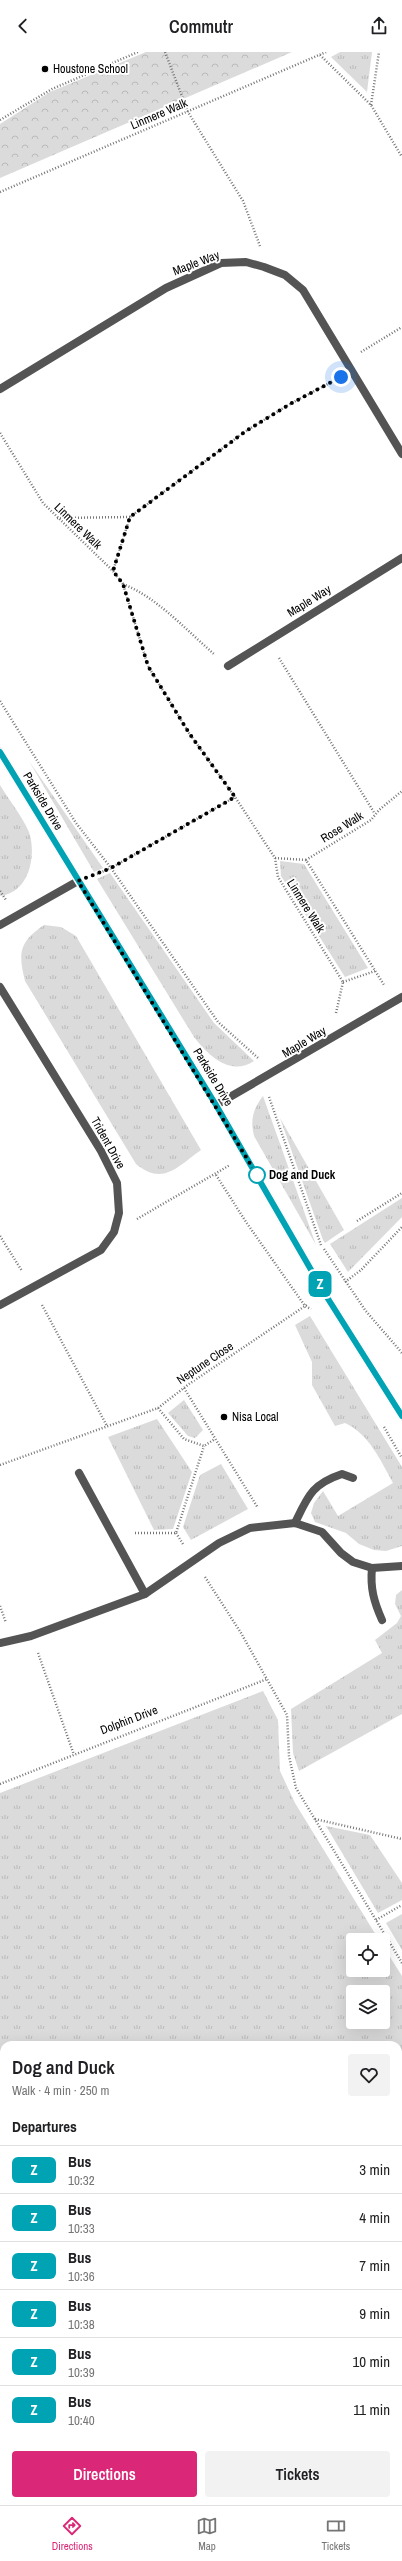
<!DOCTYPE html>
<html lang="en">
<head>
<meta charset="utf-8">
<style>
  body { margin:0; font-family:"Archivo Narrow",sans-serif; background:#f2f2f2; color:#202124; height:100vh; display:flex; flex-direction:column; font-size:15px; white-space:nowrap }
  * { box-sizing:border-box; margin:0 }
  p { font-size:13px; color:#757577 }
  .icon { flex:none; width:22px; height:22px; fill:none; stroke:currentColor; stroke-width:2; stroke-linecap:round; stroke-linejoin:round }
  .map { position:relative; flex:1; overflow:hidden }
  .side { position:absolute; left:0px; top:1989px; width:402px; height:464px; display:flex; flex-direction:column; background:#fff; border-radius:12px 12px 0 0; box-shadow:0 4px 16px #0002 }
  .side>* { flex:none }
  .badge { padding:0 8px; border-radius:6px; font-size:14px; line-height:26px }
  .fabs { position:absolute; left:346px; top:1881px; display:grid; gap:8px }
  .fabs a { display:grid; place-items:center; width:44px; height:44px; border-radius:4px; background:#fff; box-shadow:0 4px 16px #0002; font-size:20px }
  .you { position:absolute; width:20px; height:20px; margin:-10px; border:3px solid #fff; border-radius:50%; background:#1a73e8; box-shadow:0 0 0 6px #1a73e833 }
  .map>.badge { position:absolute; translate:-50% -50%; box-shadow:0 0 0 2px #fff }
  h2 { padding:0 12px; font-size:15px; line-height:36px }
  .round { display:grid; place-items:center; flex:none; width:42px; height:42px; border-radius:4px; background:#f2f2f2 }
  .summary { display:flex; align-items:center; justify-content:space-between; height:68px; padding:0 12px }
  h1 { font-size:19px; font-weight:600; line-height:30px }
  .button { display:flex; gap:8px; margin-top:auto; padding:8px 12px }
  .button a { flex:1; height:46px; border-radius:4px; background:#db2777; color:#fff; font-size:16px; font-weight:600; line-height:46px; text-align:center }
  .button a+a { background:#f2f2f2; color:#202124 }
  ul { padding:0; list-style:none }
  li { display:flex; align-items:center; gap:12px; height:48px; padding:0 12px; border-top:1px solid #e0e0e0 }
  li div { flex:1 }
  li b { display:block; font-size:15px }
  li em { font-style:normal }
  li .badge { min-width:44px; font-weight:700; text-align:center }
  header { display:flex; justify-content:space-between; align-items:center; height:52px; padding:0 12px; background:#fff; font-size:18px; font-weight:600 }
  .tab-bar { display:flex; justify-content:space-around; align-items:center; height:56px; border-top:1px solid #e0e0e0; background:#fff; font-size:11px; color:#757577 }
  .tab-bar a { display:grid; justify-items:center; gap:2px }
  .tab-bar .on { color:#db2777 }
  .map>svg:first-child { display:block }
  .grass { fill:url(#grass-tufts); fill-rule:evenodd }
  .forest { fill:url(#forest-crowns) }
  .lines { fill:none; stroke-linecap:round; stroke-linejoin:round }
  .path { stroke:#767676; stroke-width:2.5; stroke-dasharray:1 2; stroke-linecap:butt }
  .lane { stroke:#545454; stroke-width:8 }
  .street { stroke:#545454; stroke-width:8 }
  .line-casing { stroke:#fff; stroke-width:9 }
  .line { stroke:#00a3b4; stroke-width:6 }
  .walk { stroke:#000; stroke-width:4; stroke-dasharray:0 7.2 }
  .poi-dot { fill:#000; stroke:#fff; stroke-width:1.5 }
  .stop-dot { fill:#fff; stroke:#00a3b4; stroke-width:2 }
  .labels { text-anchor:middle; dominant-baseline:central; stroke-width:4; stroke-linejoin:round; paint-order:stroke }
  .poi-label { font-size:12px; fill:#000; stroke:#fff; text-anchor:start }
  .street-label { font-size:12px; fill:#000; stroke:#fff }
  .stop-label { font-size:12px; font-weight:bold; fill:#000; stroke:#fff; text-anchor:start }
</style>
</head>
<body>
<header><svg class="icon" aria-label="back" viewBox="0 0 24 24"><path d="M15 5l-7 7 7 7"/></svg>Commutr<svg class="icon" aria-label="share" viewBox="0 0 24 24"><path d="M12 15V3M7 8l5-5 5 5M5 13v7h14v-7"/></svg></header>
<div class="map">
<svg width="402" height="2453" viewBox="0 0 402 2453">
  <defs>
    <pattern id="grass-tufts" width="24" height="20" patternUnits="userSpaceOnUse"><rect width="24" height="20" fill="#dbdbdb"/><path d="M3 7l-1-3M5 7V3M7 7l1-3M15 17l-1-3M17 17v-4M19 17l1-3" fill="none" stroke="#bababa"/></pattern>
    <pattern id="forest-crowns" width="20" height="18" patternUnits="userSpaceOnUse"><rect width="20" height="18" fill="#dbdbdb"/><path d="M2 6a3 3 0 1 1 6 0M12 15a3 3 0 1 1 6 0" fill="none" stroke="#bababa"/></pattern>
  </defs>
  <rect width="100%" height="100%" fill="#fff"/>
  <!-- grass -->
  <g class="grass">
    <path d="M340,0h32l-5,40 -36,-35z"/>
    <path d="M29,709l74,107 -9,4z"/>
    <path d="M0,733c9,15 22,31 29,47 8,24 0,61 -29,64z"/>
    <path d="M280,809l24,3 64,104 -23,9 -64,-101z"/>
    <path d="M110,821l104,150 40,38c-24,16 -46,-6 -60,-24l-97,-158z"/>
    <path d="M44,873l17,2 15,9 125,214c-24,17 -38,36 -65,14l-111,-183c-7,-28 -6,-39 19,-56z"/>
    <path d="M263,1044l53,149 -62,-109c-4,-16 -1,-27 9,-40z"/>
    <path d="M280,1066l64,112 -19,13 -2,-3z"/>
    <path d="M402,1146v19l-54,55 -18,-28z"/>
    <path d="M310,1264l92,151v79l-16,5 -12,-1 -15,-6 -13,-11 -31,-11 -4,-9 3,-10 9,-12 15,25 55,-33c-12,-22 -24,-49 -48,-60l-10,3 -23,-41v-23l-17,-37z"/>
    <path d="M184,1348l19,30 -8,8 -7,-2 -20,-23z"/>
    <path d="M157,1367l35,53 -19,57 -19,1 -46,-93z"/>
    <path d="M221,1412l27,45 -57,31 -8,-13 17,-52z"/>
    <path d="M402,1538v124l-103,57 -6,-18 -2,-44 91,-56 -7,-13 22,-17 4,-7 -6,-12 1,-9z"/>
    <path d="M263,1639l15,29 2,51 15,32 84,137h-26v30h30v-24l19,30v220l-4,3v-154h-394v385l-4,3v-640zM353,1940h30v30h-30z"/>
    <path d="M326,1774l44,9 32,48v17l-24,13z"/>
    <path d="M402,1862v36l-16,-27z"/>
  </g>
  <!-- forest -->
  <path class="forest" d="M146,0h146l-292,126v-54l50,-32z"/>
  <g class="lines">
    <!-- path -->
    <g class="path">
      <path d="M165,0l23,60 55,89 17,45"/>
      <path d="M320,3l51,50 31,52"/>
      <path d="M371,53l8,-53"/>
      <path d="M0,68l52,-31 86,-37"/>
      <path d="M0,140l326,-140"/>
      <path d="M361,300l41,-25"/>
      <path d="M0,381l43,70 70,68 10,13 25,82 41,67 46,64"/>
      <path d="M57,466l73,-1"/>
      <path d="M113,519l17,-54 116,-86 44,-27 45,-24"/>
      <path d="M123,532c35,14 63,46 91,70"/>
      <path d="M279,606l96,156"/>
      <path d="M0,649l76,122 35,45 107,154 40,36"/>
      <path d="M275,806l31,2 78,125"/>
      <path d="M306,808l65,-40 8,-10 23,-19"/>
      <path d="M97,822l14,-6 124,-71 40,61 3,19 65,105"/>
      <path d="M0,839l6,9"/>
      <path d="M343,930l32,-11"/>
      <path d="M336,961l7,-31"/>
      <path d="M269,1045l52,148"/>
      <path d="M216,1123l30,47 59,84 6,3"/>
      <path d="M137,1167l93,-54"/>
      <path d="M357,1169l45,-28"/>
      <path d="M0,1184l22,35"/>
      <path d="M324,1197l41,61 37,43"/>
      <path d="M345,1230l16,-12 41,-43"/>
      <path d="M42,1253l65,121"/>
      <path d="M184,1336l74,120"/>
      <path d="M158,1356l26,31 20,7 11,-7"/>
      <path d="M384,1375l18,31"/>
      <path d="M0,1413l158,-57 31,-24 119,-80"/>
      <path d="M135,1481h41l28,-87"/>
      <path d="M176,1481l7,11"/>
      <path d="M205,1525l36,56 46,82 2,41 7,32 106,175"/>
      <path d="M0,1554l6,17"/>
      <path d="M38,1601l36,102"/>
      <path d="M0,1732l267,-105"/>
      <path d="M315,1767l87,20"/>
      <path d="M376,1868l26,-15"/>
      <path d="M77,2453l1,-4"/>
    </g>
    <!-- lane -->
    <g class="lane">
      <path d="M79,1421l66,121"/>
      <path d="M295,1471c13,-27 17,-39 47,-49l11,4"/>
      <path d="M277,2453l6,-4"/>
    </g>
    <!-- street -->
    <g class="street">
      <path d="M0,337l166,-101 55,-25 25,-1 18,5 21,8 18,15 99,164"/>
      <path d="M228,614l174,-108"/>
      <path d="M0,700l216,353 109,189 77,122"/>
      <path d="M0,873l78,-44"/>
      <path d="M0,935l101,164 16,32 2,30 -5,19 -13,18 -101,55"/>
      <path d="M216,1053l186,-108"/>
      <path d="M372,1516c-2,20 2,34 10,52"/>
      <path d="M0,1591l31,-7 114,-42 74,-51 31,-15 45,-5 27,9 19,21 12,9 19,6 30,-2"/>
      <path d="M231,2449l3,4"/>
    </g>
  </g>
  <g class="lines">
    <defs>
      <path id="line" d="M0,700l216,353 109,189 77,122"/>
    </defs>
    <!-- line casing -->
    <use href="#line" class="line-casing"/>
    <!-- line -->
    <use href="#line" class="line"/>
    <!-- walk -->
    <path class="walk" d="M257,1123l-179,-294 33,-13 124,-71 -46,-64 -41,-67 -25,-82 -10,-13 17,-54 116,-86 44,-27 51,-27"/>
  </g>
  <!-- markers -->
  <g class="poi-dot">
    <circle cx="45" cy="17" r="4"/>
    <circle cx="224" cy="1365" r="4"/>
  </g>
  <circle class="stop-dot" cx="257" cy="1123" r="8"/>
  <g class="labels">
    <!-- poi labels -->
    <g class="poi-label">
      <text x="53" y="17">Houstone School</text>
      <text x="232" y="1365">Nisa Local</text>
    </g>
    <!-- street labels -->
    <g class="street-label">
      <text transform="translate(159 62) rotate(-23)">Linmere Walk</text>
      <text transform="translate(196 211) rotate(-21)">Maple Way</text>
      <text transform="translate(78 474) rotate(44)">Linmere Walk</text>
      <text transform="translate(309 549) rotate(-32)">Maple Way</text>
      <text transform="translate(43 749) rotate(59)">Parkside Drive</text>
      <text transform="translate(342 775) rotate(-32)">Rose Walk</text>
      <text transform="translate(306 854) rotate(58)">Linmere Walk</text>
      <text transform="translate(304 990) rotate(-31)">Maple Way</text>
      <text transform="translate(213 1025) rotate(59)">Parkside Drive</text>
      <text transform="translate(108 1091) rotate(61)">Trident Drive</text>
      <text transform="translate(205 1311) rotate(-34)">Neptune Close</text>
      <text transform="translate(129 1668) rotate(-21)">Dolphin Drive</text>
    </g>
    <!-- stop labels -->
    <g class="stop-label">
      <text x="269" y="1123">Dog and Duck</text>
    </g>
  </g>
</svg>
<div class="fabs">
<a><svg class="icon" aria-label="locate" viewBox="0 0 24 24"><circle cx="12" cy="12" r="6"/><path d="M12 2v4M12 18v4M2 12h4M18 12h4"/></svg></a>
<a><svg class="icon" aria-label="layers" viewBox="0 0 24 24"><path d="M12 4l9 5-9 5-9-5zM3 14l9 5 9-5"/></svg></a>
</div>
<div class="you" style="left:341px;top:325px"></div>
<b class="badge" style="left:320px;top:1232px;background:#00a3b4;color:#fff">Z</b>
<section class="side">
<div class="summary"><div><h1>Dog and Duck</h1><p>Walk · 4 min · 250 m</p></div><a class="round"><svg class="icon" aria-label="heart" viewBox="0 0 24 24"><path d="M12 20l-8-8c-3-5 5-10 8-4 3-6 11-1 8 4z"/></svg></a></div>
<h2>Departures</h2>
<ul>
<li><span class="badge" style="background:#00a3b4;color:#fff">Z</span><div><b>Bus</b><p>10:32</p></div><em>3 min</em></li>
<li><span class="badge" style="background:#00a3b4;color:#fff">Z</span><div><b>Bus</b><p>10:33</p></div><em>4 min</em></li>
<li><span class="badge" style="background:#00a3b4;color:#fff">Z</span><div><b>Bus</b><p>10:36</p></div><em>7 min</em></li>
<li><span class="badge" style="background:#00a3b4;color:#fff">Z</span><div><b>Bus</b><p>10:38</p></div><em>9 min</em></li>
<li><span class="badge" style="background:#00a3b4;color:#fff">Z</span><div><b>Bus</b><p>10:39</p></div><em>10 min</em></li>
<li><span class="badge" style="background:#00a3b4;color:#fff">Z</span><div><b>Bus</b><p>10:40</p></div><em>11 min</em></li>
</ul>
<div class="button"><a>Directions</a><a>Tickets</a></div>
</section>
</div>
<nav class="tab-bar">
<a class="on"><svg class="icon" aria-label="directions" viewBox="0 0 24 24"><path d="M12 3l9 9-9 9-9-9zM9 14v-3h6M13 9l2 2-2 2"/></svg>Directions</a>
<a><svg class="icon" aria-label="map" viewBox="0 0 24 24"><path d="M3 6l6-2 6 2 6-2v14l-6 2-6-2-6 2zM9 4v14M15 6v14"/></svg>Map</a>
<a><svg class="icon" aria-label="tickets" viewBox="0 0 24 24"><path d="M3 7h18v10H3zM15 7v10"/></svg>Tickets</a>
</nav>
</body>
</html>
